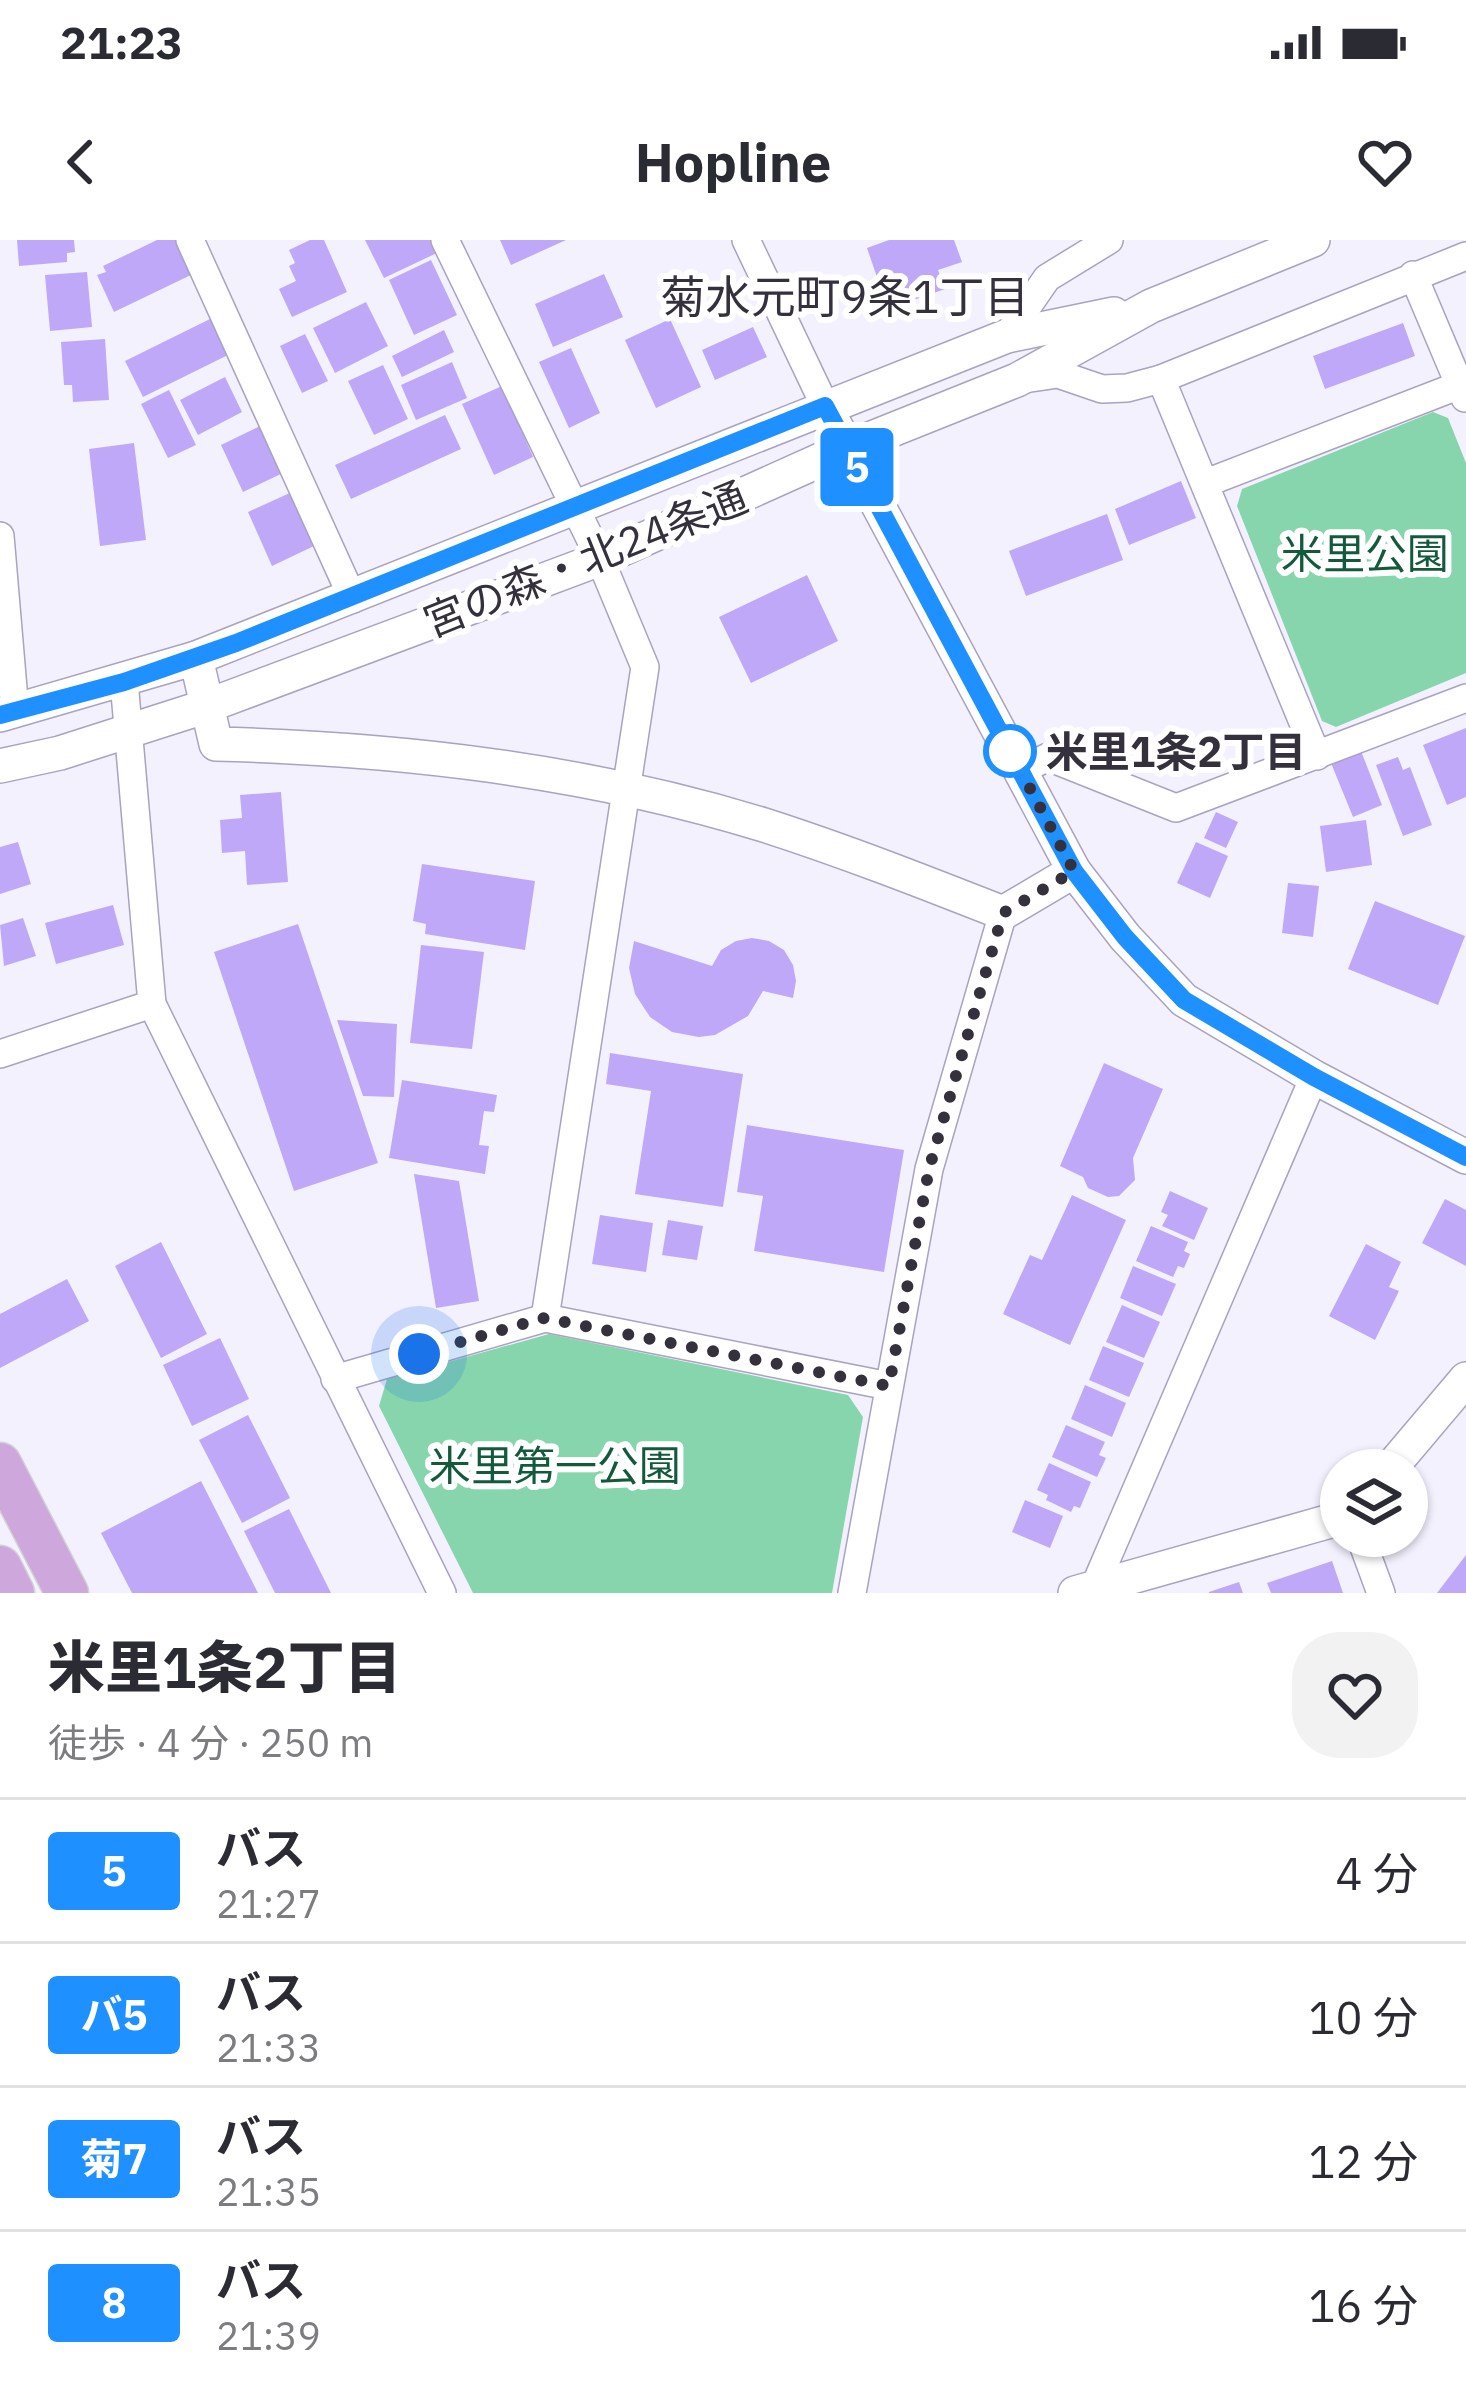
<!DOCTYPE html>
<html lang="ja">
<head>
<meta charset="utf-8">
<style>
  body { margin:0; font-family:"IBM Plex Sans","Noto Sans JP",sans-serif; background:#f2f2f3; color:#2b2b33; height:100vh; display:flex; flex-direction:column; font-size:45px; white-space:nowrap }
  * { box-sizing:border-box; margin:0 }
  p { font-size:39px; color:#7c7c81 }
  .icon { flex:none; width:66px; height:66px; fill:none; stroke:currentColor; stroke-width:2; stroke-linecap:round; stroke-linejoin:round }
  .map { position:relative; height:1353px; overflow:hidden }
  .drawer { display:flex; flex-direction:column; background:#fff; flex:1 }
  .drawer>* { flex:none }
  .badge { padding:0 24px; border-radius:9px; font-size:42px; line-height:78px }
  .buttons { position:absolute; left:1320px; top:1209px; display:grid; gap:24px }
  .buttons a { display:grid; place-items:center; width:108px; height:108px; border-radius:50%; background:#fff; box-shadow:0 3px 9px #0004; font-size:60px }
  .you { position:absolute; width:60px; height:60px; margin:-30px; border:9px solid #fff; border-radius:50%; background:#1a73e8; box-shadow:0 0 0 18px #1a73e833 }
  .map>.badge { position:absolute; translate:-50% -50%; box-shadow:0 0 0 6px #fff }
  .round { display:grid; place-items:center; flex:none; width:126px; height:126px; border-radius:48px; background:#f2f2f3 }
  .overview { display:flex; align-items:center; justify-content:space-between; height:204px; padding:0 48px }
  h1 { font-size:57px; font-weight:800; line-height:90px }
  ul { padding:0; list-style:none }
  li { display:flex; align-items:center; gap:36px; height:144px; padding:0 48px; border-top:3px solid #e1e1e2 }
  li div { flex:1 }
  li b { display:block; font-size:45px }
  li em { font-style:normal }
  li .badge { min-width:132px; font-weight:700; text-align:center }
  .status { display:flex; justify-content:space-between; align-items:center; height:84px; padding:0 60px; background:#fff; direction:ltr }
  .status svg { height:33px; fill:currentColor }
  header { display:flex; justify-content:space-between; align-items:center; height:156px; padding:0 48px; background:#fff; font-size:54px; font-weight:800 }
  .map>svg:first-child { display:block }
  .green { fill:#87d5ac }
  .building { fill:#bea8f7 }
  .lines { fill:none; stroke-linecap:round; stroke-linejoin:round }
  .minor-casing { stroke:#a9a2c0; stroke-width:30 }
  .tertiary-casing { stroke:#a9a2c0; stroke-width:36 }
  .primary-casing { stroke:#d2d2d4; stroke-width:45 }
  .minor { stroke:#fff; stroke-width:27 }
  .tertiary { stroke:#fff; stroke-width:33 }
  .primary { stroke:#cea7dc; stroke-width:42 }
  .line-casing { stroke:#fff; stroke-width:27 }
  .line { stroke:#1e90ff; stroke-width:18 }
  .walk { stroke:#34313d; stroke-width:12; stroke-dasharray:0 21.6 }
  .stop-dot { fill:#fff; stroke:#1e90ff; stroke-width:6 }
  .labels { text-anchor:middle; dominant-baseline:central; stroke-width:12; stroke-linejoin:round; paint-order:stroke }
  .park-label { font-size:42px; fill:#135a3c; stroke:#fff }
  .street-label { font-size:42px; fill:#34313d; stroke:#fff }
  .stop-label { font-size:42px; font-weight:bold; fill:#34313d; stroke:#fff; text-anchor:start }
  .neighbourhood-label { font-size:45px; fill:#34313d; stroke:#fff }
</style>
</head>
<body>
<div class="status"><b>21:23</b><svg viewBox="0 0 49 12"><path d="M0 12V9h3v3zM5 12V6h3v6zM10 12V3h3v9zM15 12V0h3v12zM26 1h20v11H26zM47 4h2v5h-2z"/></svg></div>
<header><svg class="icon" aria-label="back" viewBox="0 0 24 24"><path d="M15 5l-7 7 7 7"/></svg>Hopline<svg class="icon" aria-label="heart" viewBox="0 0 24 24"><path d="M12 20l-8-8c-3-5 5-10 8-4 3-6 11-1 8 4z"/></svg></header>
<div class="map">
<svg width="1466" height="1353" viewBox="0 0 1466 1353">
  <rect width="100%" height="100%" fill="#f4f1fe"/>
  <!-- green -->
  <g class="green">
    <path d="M1433,172l15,6 18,45v210l-130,54 -14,-6 -85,-215 5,-17z"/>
    <path d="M549,1094l299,61 15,22 -31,176h-359l-94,-187 8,-27z"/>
  </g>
  <!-- building -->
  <g class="building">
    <path d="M17,0h57l1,12 -8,1v9l-48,4z"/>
    <path d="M157,0h23l15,33 -81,39 -17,-37 9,-3 -3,-6z"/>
    <path d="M310,0h14l23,52 -55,25 -13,-28 17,-8 -7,-15 6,-3 -6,-13z"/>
    <path d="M365,0h68l6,12 -55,26z"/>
    <path d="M500,0h66l-55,25z"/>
    <path d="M889,0h65l8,22 -24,8 7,19 -57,20 -21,-61z"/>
    <path d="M431,20l26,55 -43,20 -25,-55z"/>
    <path d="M87,32l5,55 -42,4 -5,-56z"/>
    <path d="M604,34l19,43 -70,30 -18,-43z"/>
    <path d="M366,62l22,44 -53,27 -22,-45z"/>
    <path d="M214,77l18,36 -89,44 -18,-36z"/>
    <path d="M670,79l31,68 -45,21 -31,-68z"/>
    <path d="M1403,83l12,33 -90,33 -12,-33z"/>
    <path d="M753,87l14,30 -52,23 -13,-30z"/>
    <path d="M444,90l10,22 -52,25 -10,-21z"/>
    <path d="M305,94l23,47 -26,12 -22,-47z"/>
    <path d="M105,99l4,61 -36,2 -1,-17h-8l-3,-43z"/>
    <path d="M571,108l29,65 -31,15 -30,-66z"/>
    <path d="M452,122l15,36 -51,22 -15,-35z"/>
    <path d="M383,125l25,54 -34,16 -26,-54z"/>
    <path d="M225,137l17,35 -44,23 -18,-35z"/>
    <path d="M502,146l31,71 -39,18 -32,-71z"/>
    <path d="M169,150l27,55 -28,13 -27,-54z"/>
    <path d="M445,175l16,34 -110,50 -16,-34z"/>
    <path d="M262,185l23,47 -42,20 -22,-47z"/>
    <path d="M134,203l12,97 -46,6 -11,-97z"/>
    <path d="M1181,241l15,37 -67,27 -14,-36z"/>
    <path d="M292,252l24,53 -44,21 -24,-54z"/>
    <path d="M1107,274l16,46 -97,36 -17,-45z"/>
    <path d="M807,335l31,66 -87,42 -32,-66z"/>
    <path d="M1466,488v69l-19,8 -24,-60z"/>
    <path d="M1361,511l21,54 -29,12 -22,-54z"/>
    <path d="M1398,517l5,13 7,-3 22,58 -29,11 -27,-71z"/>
    <path d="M281,552l7,90 -41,3 -2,-34 -23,2 -2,-33 22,-2 -2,-23z"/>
    <path d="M1216,572l22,10 -12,26 -22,-10z"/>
    <path d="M1366,580l6,45 -46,7 -6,-46z"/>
    <path d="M18,602l13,42 -31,10v-47z"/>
    <path d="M1196,602l32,14 -18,42 -33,-15z"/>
    <path d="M422,624l113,17 -10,69 -100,-16 1,-10 -13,-3z"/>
    <path d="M1288,643l31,3 -6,51 -31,-4z"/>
    <path d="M1375,661l90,35 -27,69 -90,-36z"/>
    <path d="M113,665l11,40 -68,19 -11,-41z"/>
    <path d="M23,678l13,38 -32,10 -4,-41z"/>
    <path d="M298,684l80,239 -84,28 -80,-239z"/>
    <path d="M752,698l17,3 15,9 9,15 3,16 -3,17 -30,-7 -15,25 -33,19 -16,2 -27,-5 -22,-15 -15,-23 -6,-26 5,-27 78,25 9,-16 15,-9z"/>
    <path d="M421,705l63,7 -12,97 -62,-6z"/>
    <path d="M337,780l60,4 -3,73 -31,-1z"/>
    <path d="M610,813l133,21 -20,133 -88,-13 16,-103 -45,-7z"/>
    <path d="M1104,823l59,26 -30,69 2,22 -16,16 -11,1 -20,-9 -5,-11 -23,-11z"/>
    <path d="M402,840l95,15 -3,17 -10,-1 -5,34 10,1 -4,28 -96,-16z"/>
    <path d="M747,885l157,25 -20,122 -130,-21 9,-55 -26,-4z"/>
    <path d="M414,934l45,7 20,120 -43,7z"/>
    <path d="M1170,951l38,17 -14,32 -32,-14 6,-11 -7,-3z"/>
    <path d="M1072,955l54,25 -56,125 -67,-31 27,-59 12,5z"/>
    <path d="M1445,959l21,11v56l-44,-23z"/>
    <path d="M600,975l53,8 -7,49 -54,-8z"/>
    <path d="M668,980l35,6 -6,34 -35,-5z"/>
    <path d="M1151,986l37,16 -4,9 6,3 -6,14 -6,-2 -5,11 -37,-16z"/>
    <path d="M161,1002l46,92 -46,24 -46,-92z"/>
    <path d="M1366,1004l35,18 -12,25 10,4 -24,49 -46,-24z"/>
    <path d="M1133,1026l43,18 -14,32 -42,-18z"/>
    <path d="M67,1039l22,42 -89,47v-54z"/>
    <path d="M1122,1065l38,17 -16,36 -38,-16z"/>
    <path d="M220,1098l29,61 -57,27 -29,-61z"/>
    <path d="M1103,1106l41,17 -15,34 -40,-17z"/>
    <path d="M1085,1145l41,18 -14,34 -41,-18z"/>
    <path d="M248,1175l42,83 -48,25 -43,-83z"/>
    <path d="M1066,1185l39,17 -6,13 7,3 -9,19 -45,-20z"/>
    <path d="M1049,1223l42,19 -11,26 -6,-2 -3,6 -25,-12 2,-5 -11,-5z"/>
    <path d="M201,1241l57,112h-126l-31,-60z"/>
    <path d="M1025,1260l38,16 -13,32 -38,-16z"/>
    <path d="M289,1269l42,84h-56l-31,-62z"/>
    <path d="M1466,1315v38h-29z"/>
    <path d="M1332,1321l11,32h-72l-4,-10z"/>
    <path d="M1239,1342l4,11h-34v-1z"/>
  </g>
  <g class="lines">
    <defs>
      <g id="minor">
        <path d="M190,0l163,359"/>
        <path d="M445,0l155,319 45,108 -100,651"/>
        <path d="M746,0l79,166"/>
        <path d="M1413,35l52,123"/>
        <path d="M1007,96l40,-58 62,-38"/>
        <path d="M1024,139l34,-5 44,15 25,-1 34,-9 305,-123"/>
        <path d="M1161,139l156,377"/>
        <path d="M1206,243l254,-98"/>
        <path d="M0,296l15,176"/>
        <path d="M124,441l28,323 290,589"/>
        <path d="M1020,531l28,-14 128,51 290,-110"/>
        <path d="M0,814l152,-50"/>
        <path d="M335,1139l210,-61 344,68"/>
        <path d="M1360,1296l21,57"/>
        <path d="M852,1353l77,-424 74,-256"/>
        <path d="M1096,1353l-2,-5 220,-511"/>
      </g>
      <g id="tertiary">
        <path d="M825,166l249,465 51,66 59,63 130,77 152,80"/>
        <path d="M196,418l20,86c185,5 370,26 548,81 81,26 160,57 239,88l71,-42"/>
        <path d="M0,475l196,-57 811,-322 107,-22"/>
        <path d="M0,526l60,-13 147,-47 393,-147 247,-111 170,-68 134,-74 162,-66"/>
        <path d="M1389,1230l77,-91"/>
        <path d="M1075,1353l266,-75"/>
      </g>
      <g id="primary">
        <path d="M0,1224l67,129"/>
        <path d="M0,1327l13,26"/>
      </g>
    </defs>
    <!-- minor casing -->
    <use href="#minor" class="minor-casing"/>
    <!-- tertiary casing -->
    <use href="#tertiary" class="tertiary-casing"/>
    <!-- primary casing -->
    <use href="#primary" class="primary-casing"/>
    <!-- minor -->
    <use href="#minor" class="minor"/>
    <!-- tertiary -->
    <use href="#tertiary" class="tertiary"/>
    <!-- primary -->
    <use href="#primary" class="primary"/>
  </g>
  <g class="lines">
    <defs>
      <path id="line" d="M0,475l124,-33 112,-39 589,-237 249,465 51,66 59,63 130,77 152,80"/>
    </defs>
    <!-- line casing -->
    <use href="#line" class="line-casing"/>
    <!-- line -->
    <use href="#line" class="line"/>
    <!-- walk -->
    <path class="walk" d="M419,1114l125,-36 345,68 40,-217 74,-256 71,-42 -64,-120"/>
  </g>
  <!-- markers -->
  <circle class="stop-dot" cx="1010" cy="511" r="24"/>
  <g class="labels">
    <!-- park labels -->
    <g class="park-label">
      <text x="1365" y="313">米里公園</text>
      <text x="555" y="1225">米里第一公園</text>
    </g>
    <!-- street labels -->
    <g class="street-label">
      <text transform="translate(585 319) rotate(-22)">宮の森・北24条通</text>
    </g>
    <!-- stop labels -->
    <g class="stop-label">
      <text x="1046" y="511">米里1条2丁目</text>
    </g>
    <!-- neighbourhood labels -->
    <g class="neighbourhood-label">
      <text x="845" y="56">菊水元町9条1丁目</text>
    </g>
  </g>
</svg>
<div class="buttons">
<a><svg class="icon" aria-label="layers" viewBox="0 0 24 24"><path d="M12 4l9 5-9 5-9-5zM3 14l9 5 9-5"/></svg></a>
</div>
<div class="you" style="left:419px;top:1114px"></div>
<b class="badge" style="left:857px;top:227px;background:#1e90ff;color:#fff">5</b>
</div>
<section class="drawer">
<div class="overview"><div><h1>米里1条2丁目</h1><p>徒歩 · 4 分 · 250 m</p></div><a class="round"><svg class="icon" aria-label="heart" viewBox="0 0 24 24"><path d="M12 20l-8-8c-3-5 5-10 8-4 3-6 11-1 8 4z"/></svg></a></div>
<ul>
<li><span class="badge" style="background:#1e90ff;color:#fff">5</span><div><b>バス</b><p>21:27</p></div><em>4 分</em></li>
<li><span class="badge" style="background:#1e90ff;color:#fff">バ5</span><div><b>バス</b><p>21:33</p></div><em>10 分</em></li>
<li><span class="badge" style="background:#1e90ff;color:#fff">菊7</span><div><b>バス</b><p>21:35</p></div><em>12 分</em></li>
<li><span class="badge" style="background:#1e90ff;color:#fff">8</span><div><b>バス</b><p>21:39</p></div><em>16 分</em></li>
</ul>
</section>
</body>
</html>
